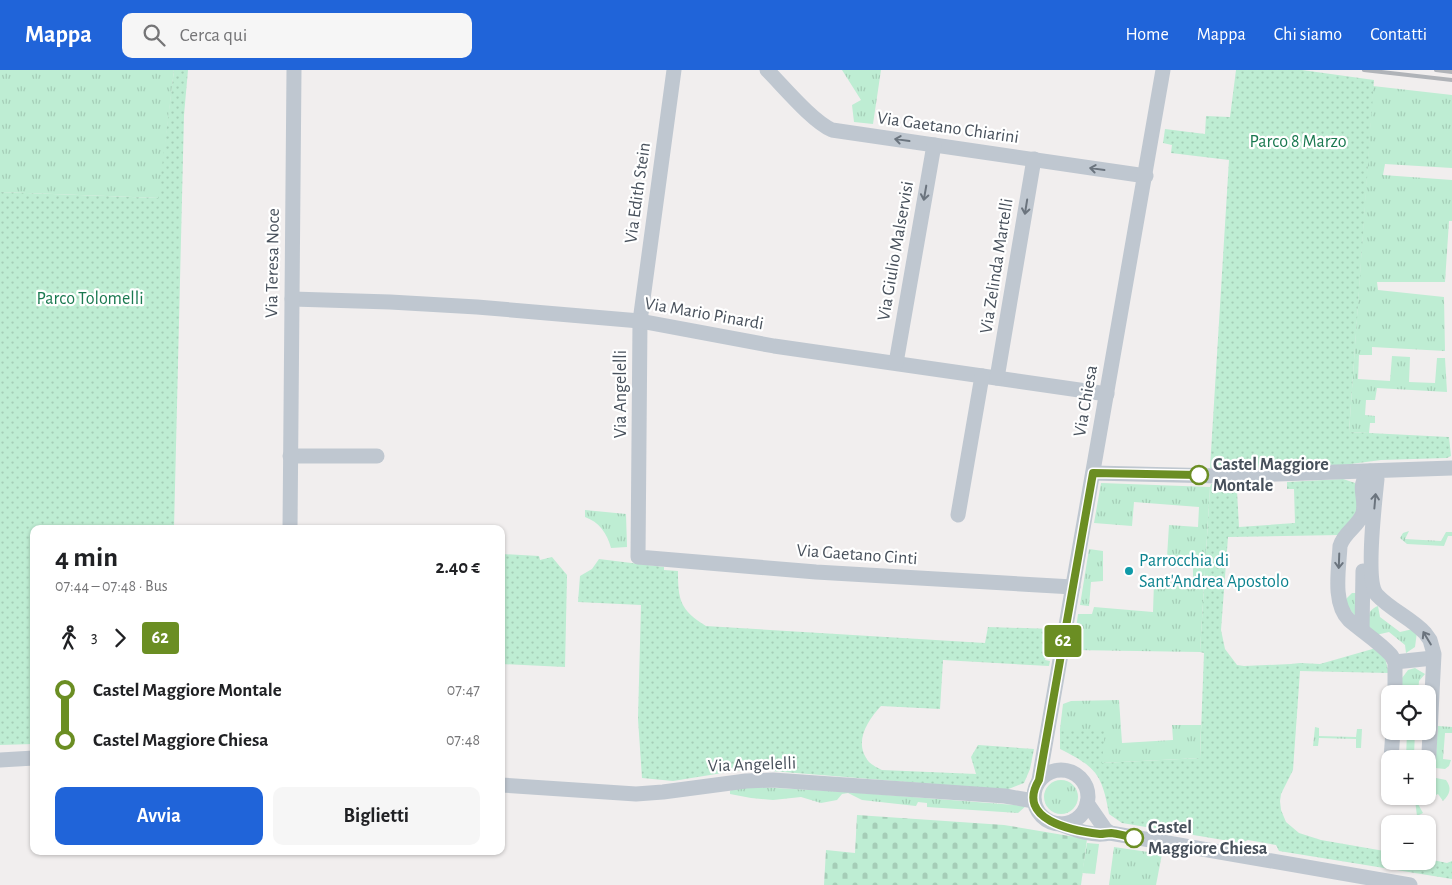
<!DOCTYPE html>
<html lang="it">
<head>
<meta charset="utf-8">
<style>
  body { margin:0; font-family:"Alegreya Sans",sans-serif; background:#f6f6f6; color:#202124; height:100vh; display:flex; flex-direction:column; font-size:19px; white-space:nowrap }
  * { box-sizing:border-box; margin:0 }
  p { font-size:16px; color:#757577 }
  .icon { flex:none; width:28px; height:28px; fill:none; stroke:currentColor; stroke-width:2; stroke-linecap:round; stroke-linejoin:round }
  .map { position:relative; flex:1; overflow:hidden }
  .panel { position:absolute; left:30px; top:455px; width:475px; height:330px; display:flex; flex-direction:column; background:#fff; border-radius:10px; box-shadow:0 1px 4px #0004 }
  .panel>* { flex:none }
  .badge { padding:0 10px; border-radius:4px; font-size:18px; line-height:32px }
  .fabs { position:absolute; left:1381px; top:615px; display:grid; gap:10px }
  .fabs a { display:grid; place-items:center; width:55px; height:55px; border-radius:10px; background:#fff; box-shadow:0 1px 4px #0004; font-size:25px }
  .map>.badge { position:absolute; translate:-50% -50%; box-shadow:0 0 0 2px #fff }
  .legs { display:flex; align-items:center; gap:8px; height:55px; padding:0 25px; font-size:16px }
  .legs p { margin-inline-start:auto }
  .overview { display:flex; align-items:center; justify-content:space-between; height:85px; padding:0 25px }
  h1 { font-size:28px; font-weight:600; line-height:38px }
  .button { display:flex; gap:10px; margin-top:auto; padding:10px 25px }
  .button a { flex:1; height:58px; border-radius:10px; background:#2064d9; color:#fff; font-size:20px; font-weight:600; line-height:58px; text-align:center }
  .button a+a { background:#f6f6f6; color:#202124 }
  ul { padding:0 25px; list-style:none }
  li { display:flex; align-items:center; gap:18px; height:50px; font-size:19px }
  li i { display:grid; place-items:center; width:8px; height:100%; margin:0 6px; background:currentColor }
  li i::after { content:''; width:12px; height:12px; margin:-6px; border:4px solid; border-radius:50%; background:#fff }
  li p { margin-inline-start:auto }
  li:first-child i { background:linear-gradient(#0000 50%,currentColor 0) }
  li:last-child i { background:linear-gradient(currentColor 50%,#0000 0) }
  header { display:flex; align-items:center; gap:30px; box-sizing:border-box; height:70px; padding:0 25px; background:#2064d9; color:#fff }
  header strong { font-size:24px }
  nav { display:flex; gap:28px; margin-inline-start:auto; font-size:18px }
  .search { width:350px; height:45px; background:#f6f6f6; display:flex; align-items:center; gap:12px; box-sizing:border-box; padding:0 18px; border-radius:10px; color:#757577; font-size:19px }
  .map>svg:first-child { display:block }
  .grass { fill:url(#grass-tufts) }
  .cemetery { fill:url(#cemetery-stones) }
  .park { fill:url(#park-dots) }
  .lines { fill:none; stroke-linecap:round; stroke-linejoin:round }
  .minor { stroke:#bfc7d0; stroke-width:15 }
  .rail { stroke:#b0b3b8; stroke-width:4 }
  .oneway { stroke:#6b747e }
  .line-1-casing { stroke:#fff; stroke-width:11 }
  .line-1 { stroke:#6b8e23; stroke-width:8 }
  .stop-1-dot { fill:#fff; stroke:#6b8e23; stroke-width:2.5 }
  .culture-dot { fill:#0f9aa8; stroke:#fff; stroke-width:2 }
  .labels { text-anchor:middle; dominant-baseline:central; stroke-width:4.5; stroke-linejoin:round; paint-order:stroke }
  .street-label { font-size:18px; fill:#47505b; stroke:#fff }
  .park-label { font-size:18px; fill:#1a7950; stroke:#fff }
  .stop-label { font-size:18px; font-weight:bold; fill:#47505b; stroke:#fff; text-anchor:start }
  .culture-label { font-size:18px; fill:#0d838f; stroke:#fff; text-anchor:start }
</style>
</head>
<body>
<header>
<strong>Mappa</strong>
<div class="search"><svg class="icon" aria-label="search" viewBox="0 0 24 24"><circle cx="10" cy="10" r="6"/><path d="M15 15l6 6"/></svg>Cerca qui</div>
<nav><a>Home</a><a>Mappa</a><a>Chi siamo</a><a>Contatti</a></nav>
</header>
<div class="map">
<svg width="1452" height="815" viewBox="0 0 1452 815">
  <defs>
    <pattern id="grass-tufts" width="24" height="20" patternUnits="userSpaceOnUse" patternTransform="scale(1.25)"><rect width="24" height="20" fill="#beedd3"/><path d="M3 7l-1-3M5 7V3M7 7l1-3M15 17l-1-3M17 17v-4M19 17l1-3" fill="none" stroke="#a5cdb7"/></pattern>
    <pattern id="cemetery-stones" width="16" height="16" patternUnits="userSpaceOnUse" patternTransform="scale(1.25)"><rect width="16" height="16" fill="#beedd3"/><path d="M2 7V4a2 2 0 0 1 4 0v3zM10 15v-3a2 2 0 0 1 4 0v3z" fill="#a5cdb7"/></pattern>
    <pattern id="park-dots" width="8" height="8" patternUnits="userSpaceOnUse" patternTransform="scale(1.25)"><rect width="8" height="8" fill="#beedd3"/><path d="M2 2h.1M6 6h.1" fill="none" stroke="#a5cdb7" stroke-width="1.8" stroke-linecap="round"/></pattern>
  </defs>
  <rect width="100%" height="100%" fill="#f1eeee"/>
  <!-- grass -->
  <g class="grass">
    <path d="M0,0h174l-15,128 -159,-6z"/>
    <path d="M842,0h39l-8,54 -19,-2 -2,-17 9,-5z"/>
    <path d="M1373,16l79,9v73l-67,-4 -2,11 69,5v41h-3l-4,61h-68l1,8 66,7 1,54 -73,-4v8h-13l-1,24 32,2 2,-25 18,1 -1,25 26,1 2,-25h8l2,34 -70,-4 -2,12h-9l-1,15 10,1v7h-5l-1,10 -20,-1z"/>
    <path d="M1101,413l109,4 -10,165 -127,-2 5,-36h14l2,-7 59,5 1,-30 39,1v-24l-26,-2 2,-32 29,2 1,-20 -65,-5 -2,24 -38,-3z"/>
    <path d="M585,440l41,4 1,33 -16,1c-4,-15 -12,-26 -26,-31z"/>
    <path d="M1409,461l-4,8 36,2 5,-9h6v4h-4l-4,10 -37,-2 -7,-6 3,-5z"/>
    <path d="M1089,479l14,2v30l-12,1 -2,24 -9,-1z"/>
    <path d="M1352,523h7l-2,26 -13,-18z"/>
    <path d="M1378,536l2,11 20,15 13,-3 4,3 -2,15 -9,6 -1,-8 -16,-13 -13,3 -8,-7c0,-10 -1,-18 10,-22z"/>
    <path d="M1415,598l10,6 -6,7 -1,13h-9v-3l-10,-9 9,-12z"/>
    <path d="M1119,630l3,43 51,-3 -1,-15h29l-1,33 -98,5 -42,-34 3,-25 8,-3z"/>
    <path d="M1438,656l14,1v6h-7l-2,26 8,1 -2,6 -4,3 -10,-1z"/>
    <path d="M1315,657l4,1v8l37,1 1,-8h5l-1,19h-5v-9l-37,-1 -1,8h-5z"/>
    <path d="M1407,661h8l-1,25 2,3h-10z"/>
    <path d="M1436,708l10,2c6,8 4,14 -3,21l-5,-7 -20,10 5,9 -6,3 -2,-16 8,-4h5v-3l3,-4z"/>
    <circle cx="1061" cy="727" r="17"/>
    <path d="M757,717l91,5 178,14 -8,7 -91,-6v-4l-9,-1 -2,4 -54,-6 -14,-7 -6,1 -5,6 -16,3 -20,-6 -28,3 -22,-2 -21,-4v-3l2,-2z"/>
    <path d="M1087,773l12,1 -4,30 -13,-1z"/>
    <path d="M1114,777l48,7 -6,31h-47z"/>
  </g>
  <!-- cemetery -->
  <path class="cemetery" d="M857,745l147,10 83,14 -6,46h-257l2,-35 29,3z"/>
  <!-- park -->
  <g class="park">
    <path d="M174,0h14l-4,45 -10,414h-140v215l-34,1v-553l158,6z"/>
    <path d="M1236,0h66l72,10 -25,352 100,5 2,19 -4,2 -66,2 -38,5 -133,3 19,-308 -58,-7 1,-8 -9,-2 2,-14 40,5 1,-18 24,1z"/>
    <path d="M1343,409l12,4 4,26 -19,26 -112,2 -7,93 4,19 12,16 7,1 47,-2 9,-1 20,1 56,-16 9,10 4,15 -89,-2 -7,99 -12,24 -1,7 1,9 5,12 13,11 22,7 69,12v9h38v-2l19,4 5,-2v18l-173,-28 -3,-6 -28,-5 -7,3 -119,-20 -13,-9c-7,-40 -13,-47 -49,-65v-20l45,1 -3,33 98,-5 4,-105 -4,-1 10,-165 1,-3 59,-1v6l-33,2 2,36 56,-4 -1,-34h-7v-7z"/>
    <path d="M501,484l38,2 1,4 12,-3 15,18 -2,92 -64,-3z"/>
    <path d="M599,489l65,8v3l14,1c0,29 2,39 28,55l279,17 3,-16 67,2 -1,10 -4,-1 -5,22 5,1 -1,5 -106,-6 -3,49 -59,-3c-14,15 -28,37 -12,56 3,3 9,6 13,8l94,4 -5,-17 7,-12 56,4 -4,20 -6,14 -18,7 -259,-21 -74,12 -31,-3 -4,-59 3,-114 -63,-3 2,-26 12,-7z"/>
  </g>
  <g class="lines">
    <!-- minor -->
    <g class="minor">
      <path d="M674,0l-34,251 -2,236 178,15 257,15"/>
      <path d="M767,0c17,17 45,51 65,60l314,46"/>
      <path d="M292,229l98,3 87,5 163,14 134,25 333,48"/>
      <path d="M896,293l38,-218"/>
      <path d="M997,308l37,-219"/>
      <path d="M290,386h87"/>
      <path d="M1093,403l126,3 233,-8"/>
      <path d="M958,445l24,-139"/>
      <path d="M290,459l4,-459"/>
      <path d="M1362,560l1,-59"/>
      <path d="M1395,592l38,-4"/>
      <path d="M1395,624v-32l-4,-7c-12,-13 -28,-23 -42,-35 -17,-17 -10,-52 -9,-74 4,-14 19,-20 23,-33 4,-17 -8,-26 7,-42l7,8c-2,20 -12,103 0,116 14,15 34,23 48,38l5,7 4,14 -6,119"/>
      <path d="M1391,689l2,-28"/>
      <path d="M0,690l34,-2"/>
      <circle cx="1061" cy="727" r="27"/>
      <path d="M1039,710l124,-710"/>
      <path d="M501,715l135,9 27,-2 83,-11 27,-1 232,16 29,5"/>
      <path d="M1087,733l18,26 5,4"/>
      <path d="M1060,754c15,6 34,13 50,9l300,52"/>
    </g>
    <!-- rail -->
    <g class="rail">
      <path d="M1364,0l88,10"/>
      <path d="M1436,0l16,2"/>
    </g>
  </g>
  <!-- one-way arrows -->
  <defs><path id="oneway-shaft" d="M-6 0H5M1.5-3L5.5 0L1.5 3" fill="none" stroke-width="1.6" stroke-linecap="round" stroke-linejoin="round" transform="scale(1.25)"/></defs>
  <g class="oneway">
    <use href="#oneway-shaft" transform="translate(902 70) rotate(-172)"/>
    <use href="#oneway-shaft" transform="translate(1097 99) rotate(-172)"/>
    <use href="#oneway-shaft" transform="translate(925 123) rotate(100)"/>
    <use href="#oneway-shaft" transform="translate(1026 137) rotate(99)"/>
    <use href="#oneway-shaft" transform="translate(1375 431) rotate(-85)"/>
    <use href="#oneway-shaft" transform="translate(1339 491) rotate(92)"/>
    <use href="#oneway-shaft" transform="translate(1427 568) rotate(-121)"/>
  </g>
  <g class="lines">
    <defs>
      <path id="line-1" d="M1134,768c-7,-2 -15,-4 -23,-5 -4,0 -7,1 -11,1 -27,-3 -85,-14 -61,-54l54,-307 106,2"/>
    </defs>
    <!-- line-1 casing -->
    <use href="#line-1" class="line-1-casing"/>
    <!-- line-1 -->
    <use href="#line-1" class="line-1"/>
  </g>
  <!-- markers -->
  <g class="stop-1-dot">
    <circle cx="1199" cy="405" r="9"/>
    <circle cx="1134" cy="768" r="9"/>
  </g>
  <circle class="culture-dot" cx="1129" cy="501" r="5"/>
  <g class="labels">
    <!-- street labels -->
    <g class="street-label">
      <text transform="translate(948 58) rotate(8)">Via Gaetano Chiarini</text>
      <text transform="translate(638 123) rotate(-82)">Via Edith Stein</text>
      <text transform="translate(896 181) rotate(-80)">Via Giulio Malservisi</text>
      <text transform="translate(273 193) rotate(-89)">Via Teresa Noce</text>
      <text transform="translate(997 196) rotate(-81)">Via Zelinda Martelli</text>
      <text transform="translate(704 244) rotate(10)">Via Mario Pinardi</text>
      <text transform="translate(621 324) rotate(-90)">Via Angelelli</text>
      <text transform="translate(1086 331) rotate(-80)">Via Chiesa</text>
      <text transform="translate(857 485) rotate(4)">Via Gaetano Cinti</text>
      <text transform="translate(752 695) rotate(-2)">Via Angelelli</text>
    </g>
    <!-- park labels -->
    <g class="park-label">
      <text x="1298" y="72">Parco 8 Marzo</text>
      <text x="90" y="229">Parco Tolomelli</text>
    </g>
    <!-- stop labels -->
    <g class="stop-label">
      <text x="1213" y="395">Castel Maggiore<tspan x="1213" dy="21">Montale</tspan></text>
      <text x="1148" y="758">Castel<tspan x="1148" dy="21">Maggiore Chiesa</tspan></text>
    </g>
    <!-- culture labels -->
    <g class="culture-label">
      <text x="1139" y="491">Parrocchia di<tspan x="1139" dy="21">Sant'Andrea Apostolo</tspan></text>
    </g>
  </g>
</svg>
<div class="fabs">
<a><svg class="icon" aria-label="locate" viewBox="0 0 24 24"><circle cx="12" cy="12" r="6"/><path d="M12 2v4M12 18v4M2 12h4M18 12h4"/></svg></a>
<a>+</a>
<a>−</a>
</div>
<b class="badge" style="left:1063px;top:571px;background:#6b8e23;color:#fff">62</b>
<section class="panel">
<div class="overview"><div><h1>4 min</h1><p>07:44 – 07:48 · Bus</p></div><b>2.40 €</b></div>
<div class="legs"><svg class="icon" aria-label="walk" viewBox="0 0 24 24"><circle cx="13" cy="4" r="2"/><path d="M13 8l-2 6 4 7M11 14l-3 7M7 12l3-4h3l4 4"/></svg>3<svg class="icon" aria-label="forward" viewBox="0 0 24 24"><path d="M9 5l7 7-7 7"/></svg><b class="badge" style="background:#6b8e23;color:#fff">62</b></div>
<ul>
<li><i style="color:#6b8e23"></i><b>Castel Maggiore Montale</b><p>07:47</p></li>
<li><i style="color:#6b8e23"></i><b>Castel Maggiore Chiesa</b><p>07:48</p></li>
</ul>
<div class="button"><a>Avvia</a><a>Biglietti</a></div>
</section>
</div>
</body>
</html>
